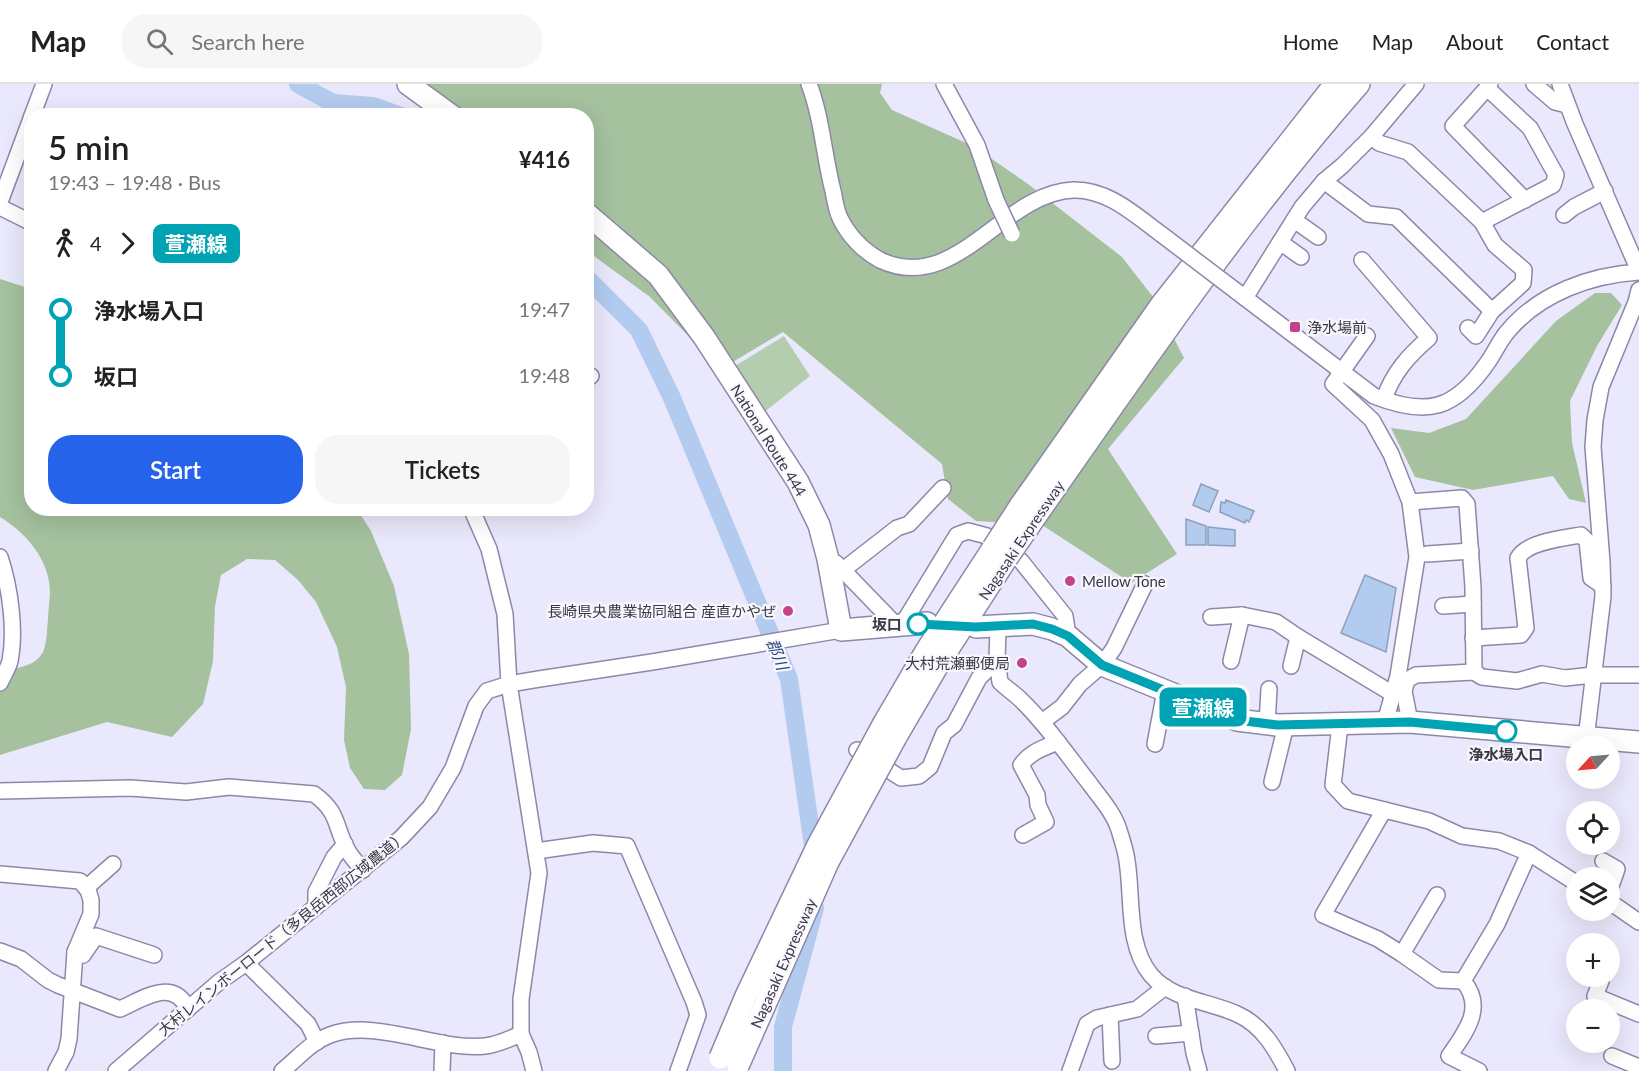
<!DOCTYPE html>
<html lang="en">
<head>
<meta charset="utf-8">
<style>
  body { margin:0; font-family:Lato,"Noto Sans JP",sans-serif; background:#f6f6f6; color:#222; height:100vh; display:flex; flex-direction:column; font-size:22px; white-space:nowrap }
  * { box-sizing:border-box; margin:0 }
  p { font-size:20px; color:#767676 }
  .icon { flex:none; width:33px; height:33px; fill:none; stroke:currentColor; stroke-width:2; stroke-linecap:round; stroke-linejoin:round }
  .map { position:relative; flex:1; overflow:hidden }
  .drawer { position:absolute; left:24px; top:24px; width:570px; height:408px; display:flex; flex-direction:column; background:#fff; border-radius:24px; box-shadow:0 6px 24px #0002 }
  .drawer>* { flex:none }
  .badge { padding:0 12px; border-radius:9px; font-size:21px; line-height:39px }
  .needle { width:39px; rotate:244deg }
  .fabs { position:absolute; left:1566px; top:651px; display:grid; gap:12px }
  .fabs a { display:grid; place-items:center; width:54px; height:54px; border-radius:50%; background:#fff; box-shadow:0 6px 24px #0002; font-size:30px }
  .map>.badge { position:absolute; translate:-50% -50%; box-shadow:0 0 0 3px #fff }
  .legs { display:flex; align-items:center; gap:9px; height:66px; padding:0 24px; font-size:20px }
  .legs p { margin-inline-start:auto }
  .headline { display:flex; align-items:center; justify-content:space-between; height:102px; padding:0 24px }
  h1 { font-size:33px; font-weight:600; line-height:45px }
  .action { display:flex; gap:12px; margin-top:auto; padding:12px 24px }
  .action a { flex:1; height:69px; border-radius:24px; background:#2563eb; color:#fff; font-size:24px; font-weight:600; line-height:69px; text-align:center }
  .action a+a { background:#f6f6f6; color:#222 }
  ul { padding:0 24px; list-style:none }
  li { display:flex; align-items:center; gap:21px; height:66px; font-size:22px }
  li i { display:grid; place-items:center; width:9px; height:100%; margin:0 8px; background:currentColor }
  li i::after { content:''; width:15px; height:15px; margin:-8px; border:4px solid; border-radius:50%; background:#fff }
  li p { margin-inline-start:auto }
  li:first-child i { background:linear-gradient(#0000 50%,currentColor 0) }
  li:last-child i { background:linear-gradient(currentColor 50%,#0000 0) }
  header { display:flex; align-items:center; gap:36px; box-sizing:border-box; height:84px; padding:0 30px; background:#fff; border-bottom:2px solid #e0e0e0 }
  header strong { font-size:28px }
  nav { display:flex; gap:33px; margin-inline-start:auto; font-size:21px }
  .search { width:420px; height:54px; background:#f6f6f6; display:flex; align-items:center; gap:15px; box-sizing:border-box; padding:0 21px; border-radius:24px; color:#767676; font-size:22px }
  .map>svg:first-child { display:block }
  .green { fill:#b4cdaf }
  .forest { fill:#a5c19e }
  .water { fill:#b3cbef; stroke:#8e9fbc; stroke-width:1.5 }
  .lines { fill:none; stroke-linecap:round; stroke-linejoin:round }
  .river { stroke:#b3cbef; stroke-width:18 }
  .minor-casing { stroke:#8c88a7; stroke-width:18 }
  .highway-casing { stroke:#8c88a7; stroke-width:24 }
  .minor { stroke:#fff; stroke-width:15 }
  .highway { stroke:#fff; stroke-width:21 }
  .minor-bridge-casing { stroke:#8c88a7; stroke-width:18; stroke-linecap:butt }
  .highway-bridge-casing { stroke:#8c88a7; stroke-width:24; stroke-linecap:butt }
  .minor-bridge { stroke:#fff; stroke-width:15 }
  .highway-bridge { stroke:#fff; stroke-width:21 }
  .line-1-casing { stroke:#fff; stroke-width:14 }
  .line-1 { stroke:#00a3b4; stroke-width:9 }
  .poi-dot { fill:#c2428c; stroke:#f8f7fe; stroke-width:2 }
  .stop-1-dot { fill:#fff; stroke:#00a3b4; stroke-width:3 }
  .labels { text-anchor:middle; dominant-baseline:central; stroke-width:4.5; stroke-linejoin:round; paint-order:stroke }
  .poi-label { font-size:15px; fill:#393845; stroke:#f8f7fe; text-anchor:start }
  .street-label { font-size:15px; fill:#393845; stroke:#f8f7fe }
  .stop-label { font-size:15px; font-weight:bold; fill:#393845; stroke:#f8f7fe; text-anchor:end }
  .water-label { font-size:16px; font-style:italic; fill:#2d4c7b; stroke:#f8f7fe }
</style>
</head>
<body>
<header>
<strong>Map</strong>
<div class="search"><svg class="icon" aria-label="search" viewBox="0 0 24 24"><circle cx="10" cy="10" r="6"/><path d="M15 15l6 6"/></svg>Search here</div>
<nav><a>Home</a><a>Map</a><a>About</a><a>Contact</a></nav>
</header>
<div class="map">
<svg width="1639" height="987" viewBox="0 0 1639 987">
  <rect width="100%" height="100%" fill="#eae8fc"/>
  <!-- green -->
  <path class="green" d="M784,252l26,40 -47,37 -28,-47z"/>
  <!-- forest -->
  <g class="forest">
    <path d="M423,0h459l-2,9 12,17 81,36 55,38 94,73 31,40 31,61 -76,91 69,105 -46,29 -89,-58 -66,-4 -28,-22 -6,-35 -159,-132 -62,37 -71,-72 -63,-46 -1,-135 -147,-1z"/>
    <path d="M0,195l31,10 1,219 325,1 14,22 23,55 15,68 2,75 -9,46 -17,15 -21,-1 -14,-21 -6,-28 2,-53 -9,-40 -21,-45 -18,-22 -23,-20 -28,-1 -26,16 -6,31 -2,55 -10,43 -31,33 -65,-15 -107,33v-78c14,-13 33,-7 43,-25 4,-9 4,-23 5,-33 0,-9 2,-18 2,-28 -1,-32 -24,-58 -50,-74z"/>
    <path d="M1595,209h16l11,12 -25,41 -27,55 2,42 14,60 -17,-4 -16,-23 -80,14 -58,-13 -24,-49 38,5 37,-14 90,-98z"/>
  </g>
  <!-- water -->
  <g class="water">
    <path d="M1201,400l17,7 -9,21 -16,-7z"/>
    <path d="M1226,416l28,11 -5,11 -3,-2 -1,3 -25,-11 1,-10 4,1z"/>
    <path d="M1186,435l20,7v19h-20z"/>
    <path d="M1208,443l27,3v16l-27,-1z"/>
    <path d="M1365,491l31,13 -10,64 -45,-19z"/>
  </g>
  <g class="lines">
    <!-- river -->
    <g class="river">
      <path d="M298,0l35,19 40,3 28,10"/>
      <path d="M586,193l53,53 33,68 117,281 26,181"/>
      <path d="M783,987v-44l32,-119"/>
    </g>
    <defs>
      <g id="minor">
        <path d="M809,0c13,34 15,72 24,107 2,9 3,19 7,27 8,17 23,33 40,42 76,36 122,-67 193,-70 35,-1 62,25 88,44"/>
        <path d="M944,0l33,61 19,55"/>
        <path d="M1534,0l21,18 12,3"/>
        <path d="M1560,0l15,40 64,147"/>
        <path d="M1487,4l-34,38 72,74"/>
        <path d="M32,32l12,-32"/>
        <path d="M1324,97l44,33 28,3 96,94 31,-28 1,-13 -29,-25 -13,-23 -74,-70 -29,-9 -7,-7"/>
        <path d="M0,118l32,-86"/>
        <path d="M0,123l32,16"/>
        <path d="M1564,131l10,-8 31,-16"/>
        <path d="M1294,136l24,17"/>
        <path d="M1482,138l71,-37 3,-10 -26,-47 -43,-40 3,-4"/>
        <path d="M1280,158l21,15"/>
        <path d="M1362,176l67,78c-21,18 -36,35 -45,61"/>
        <path d="M1236,207l138,105c53,21 81,14 114,-34 7,-10 12,-22 20,-31 32,-38 83,-56 131,-59"/>
        <path d="M1245,214l57,-91 22,-26 18,-15 30,-30 44,-52"/>
        <path d="M1468,244l8,8 16,-25"/>
        <path d="M1367,252l-34,48 39,36 19,34 19,48 7,55 -19,119 -13,46"/>
        <path d="M586,295l5,-3"/>
        <path d="M1410,418l52,-4 5,6 6,83 1,85"/>
        <path d="M471,424l18,41 16,65 4,70 30,189 -18,126v35l8,18 5,19"/>
        <path d="M1427,470l44,-3"/>
        <path d="M0,473c10,30 16,73 10,104 -2,8 -7,15 -10,22"/>
        <path d="M836,479l60,62"/>
        <path d="M843,486l54,-42 12,-4 34,-36"/>
        <path d="M1443,522l30,-2"/>
        <path d="M1211,533l31,-2 34,7 22,15 -7,29"/>
        <path d="M902,541l55,-90 11,-4 19,5 34,25 44,55 3,20"/>
        <path d="M998,543l-1,33 3,22c7,7 14,11 21,18 26,25 47,56 69,84 10,14 24,29 29,46 3,10 7,21 8,31 6,36 -1,84 24,114 21,25 58,26 86,39 25,11 38,34 50,57"/>
        <path d="M1298,553l95,57"/>
        <path d="M1473,554l48,-3 5,-7 -8,-70c8,-16 46,-20 63,-23l6,6 4,37 12,8"/>
        <path d="M1231,577l11,-46"/>
        <path d="M1042,638l20,-15 18,-23 22,-19 12,-17 31,-64"/>
        <path d="M1410,638l-6,-31 3,-11 9,-5 58,-3 8,5 35,4 25,-7 23,4 28,-3h46"/>
        <path d="M1267,640l2,-35"/>
        <path d="M1340,641l-7,60 15,16 81,20 33,15 37,5 30,12 47,30"/>
        <path d="M1586,655l17,-143 -1,-34 -9,-115 2,-27 6,-33 35,-85 3,-12"/>
        <path d="M1155,660l10,-53"/>
        <path d="M857,666l44,28 18,-2 11,-9 14,-34 10,-8 25,-47 18,-18"/>
        <path d="M1272,698l14,-57"/>
        <path d="M0,707l130,-3 56,4 43,-5 85,7c26,19 20,32 34,57 4,7 10,13 15,19"/>
        <path d="M1384,726l-61,105 55,24 24,15"/>
        <path d="M1023,751l23,-13 -8,-17 -1,-10 -16,-30c9,-13 22,-17 37,-23"/>
        <path d="M536,767l57,-8 34,3 67,156 4,13 -20,56"/>
        <path d="M1603,777l14,8 -7,20"/>
        <path d="M0,790l80,7 8,9 3,10v14l-16,38 -6,87 -3,13 -10,19"/>
        <path d="M86,804l27,-24"/>
        <path d="M1437,811l-35,59 37,26 24,1c23,26 2,52 -14,75l30,15"/>
        <path d="M1610,818l29,20"/>
        <path d="M316,823v-15l18,-35 11,-13"/>
        <path d="M0,867l21,8 27,21 10,5 62,24c23,-10 53,-32 68,0"/>
        <path d="M75,868l8,3 13,-19 58,19"/>
        <path d="M246,879l62,61 9,18"/>
        <path d="M1463,897l34,-57 32,-71"/>
        <path d="M1601,897l-6,15 44,18"/>
        <path d="M1185,912l9,57 5,18"/>
        <path d="M1110,931l2,46"/>
        <path d="M1156,952l35,-3"/>
        <path d="M1612,972l27,11"/>
        <path d="M116,987l103,-89 27,-19 155,-125 29,-31 23,-39 23,-62 11,-15 22,-7 30,-5 113,-17 189,-32"/>
        <path d="M282,987c15,-12 29,-29 48,-36 46,-17 107,16 155,11 12,-1 24,-7 36,-12"/>
        <path d="M442,987l1,-28"/>
        <path d="M1070,987l17,-47 10,-6 40,-9 28,-22"/>
      </g>
      <g id="highway">
        <path d="M408,0l44,32"/>
        <path d="M586,129l72,62 46,62 94,145 21,43 9,34 13,71 86,-7"/>
        <path d="M1020,422l141,-201 174,-221"/>
        <path d="M1036,432c103,-147 204,-297 323,-432"/>
        <path d="M976,543l57,-3 19,5 16,7 34,29 135,55 40,5 133,-3 229,20"/>
        <path d="M884,639l42,-72 67,-103"/>
        <path d="M896,653l45,-77 66,-102"/>
      </g>
    </defs>
    <!-- minor casing -->
    <use href="#minor" class="minor-casing"/>
    <!-- highway casing -->
    <use href="#highway" class="highway-casing"/>
    <!-- minor -->
    <use href="#minor" class="minor"/>
    <!-- highway -->
    <use href="#highway" class="highway"/>
    <defs>
      <g id="minor-bridge">
        <path d="M996,116l16,34"/>
        <path d="M1161,150l75,57"/>
      </g>
      <g id="highway-bridge">
        <path d="M993,464l27,-42"/>
        <path d="M1007,474l29,-42"/>
        <path d="M720,974l26,-62 72,-151 66,-122"/>
        <path d="M738,982l90,-204 68,-125"/>
      </g>
    </defs>
    <!-- minor-bridge casing -->
    <use href="#minor-bridge" class="minor-bridge-casing"/>
    <!-- highway-bridge casing -->
    <use href="#highway-bridge" class="highway-bridge-casing"/>
    <!-- minor-bridge -->
    <use href="#minor-bridge" class="minor-bridge"/>
    <!-- highway-bridge -->
    <use href="#highway-bridge" class="highway-bridge"/>
  </g>
  <g class="lines">
    <defs>
      <path id="line-1" d="M918,540l58,3 57,-3 19,5 16,7 34,29 135,55 40,5 133,-3 96,9"/>
    </defs>
    <!-- line-1 casing -->
    <use href="#line-1" class="line-1-casing"/>
    <!-- line-1 -->
    <use href="#line-1" class="line-1"/>
  </g>
  <!-- markers -->
  <g class="poi-dot">
    <rect x="1289" y="237" width="12" height="12" rx="3"/>
    <circle cx="1070" cy="497" r="6"/>
    <circle cx="788" cy="527" r="6"/>
    <circle cx="1022" cy="579" r="6"/>
  </g>
  <g class="stop-1-dot">
    <circle cx="918" cy="540" r="10"/>
    <circle cx="1506" cy="647" r="10"/>
  </g>
  <g class="labels">
    <!-- poi labels -->
    <g class="poi-label">
      <text x="1307" y="243">浄水場前</text>
      <text x="1082" y="497">Mellow Tone</text>
      <text x="776" y="527" text-anchor="end">長崎県央農業協同組合 産直かやぜ</text>
      <text x="1010" y="579" text-anchor="end">大村荒瀬郵便局</text>
    </g>
    <!-- street labels -->
    <g class="street-label">
      <text transform="translate(769 356) rotate(58)">National Route 444</text>
      <text transform="translate(1021 456) rotate(-56)">Nagasaki Expressway</text>
      <text transform="translate(282 849) rotate(-39)">大村レインボーロード（多良岳西部広域農道）</text>
      <text transform="translate(783 879) rotate(-66)">Nagasaki Expressway</text>
    </g>
    <!-- stop labels -->
    <g class="stop-label">
      <text x="902" y="540">坂口</text>
      <text x="1506" y="670" text-anchor="middle">浄水場入口</text>
    </g>
    <!-- water labels -->
    <g class="water-label">
      <text transform="translate(778 570) rotate(68)">郡川</text>
    </g>
  </g>
</svg>
<div class="fabs">
<a><svg class="needle" viewBox="-14 -14 28 28"><path d="M0-13l5 13h-10z" fill="#e53935"/><path d="M0 13l5-13h-10z" fill="#767676"/></svg></a>
<a><svg class="icon" aria-label="locate" viewBox="0 0 24 24"><circle cx="12" cy="12" r="6"/><path d="M12 2v4M12 18v4M2 12h4M18 12h4"/></svg></a>
<a><svg class="icon" aria-label="layers" viewBox="0 0 24 24"><path d="M12 4l9 5-9 5-9-5zM3 14l9 5 9-5"/></svg></a>
<a>+</a>
<a>−</a>
</div>
<b class="badge" style="left:1203px;top:623px;background:#00a3b4;color:#fff">萱瀬線</b>
<section class="drawer">
<div class="headline"><div><h1>5 min</h1><p>19:43 – 19:48 · Bus</p></div><b>¥416</b></div>
<div class="legs"><svg class="icon" aria-label="walk" viewBox="0 0 24 24"><circle cx="13" cy="4" r="2"/><path d="M13 8l-2 6 4 7M11 14l-3 7M7 12l3-4h3l4 4"/></svg>4<svg class="icon" aria-label="forward" viewBox="0 0 24 24"><path d="M9 5l7 7-7 7"/></svg><b class="badge" style="background:#00a3b4;color:#fff">萱瀬線</b></div>
<ul>
<li><i style="color:#00a3b4"></i><b>浄水場入口</b><p>19:47</p></li>
<li><i style="color:#00a3b4"></i><b>坂口</b><p>19:48</p></li>
</ul>
<div class="action"><a>Start</a><a>Tickets</a></div>
</section>
</div>
</body>
</html>
